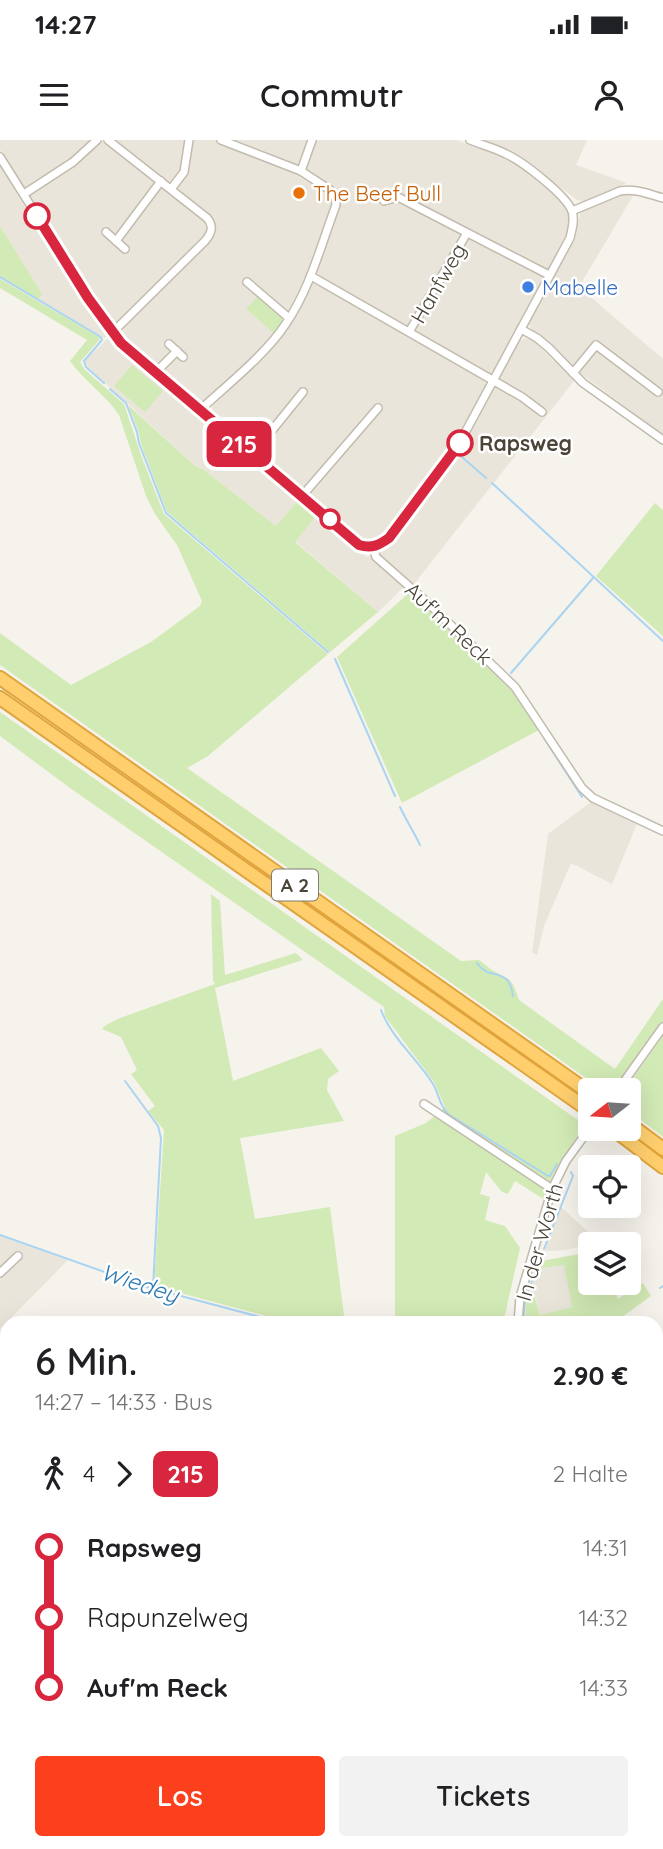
<!DOCTYPE html>
<html lang="de">
<head>
<meta charset="utf-8">
<style>
  body { margin:0; font-family:Quicksand,sans-serif; background:#f2f2f2; color:#202124; height:100vh; display:flex; flex-direction:column; font-size:26px; white-space:nowrap }
  * { box-sizing:border-box; margin:0 }
  p { font-size:23px; color:#757577 }
  .icon { flex:none; width:38px; height:38px; fill:none; stroke:currentColor; stroke-width:2; stroke-linecap:round; stroke-linejoin:round }
  .map { position:relative; flex:1; overflow:hidden }
  .side { position:absolute; left:0px; top:1176px; width:663px; height:534px; display:flex; flex-direction:column; background:#fff; border-radius:21px 21px 0 0; box-shadow:0 7px 28px #0002 }
  .side>* { flex:none }
  .badge { padding:0 14px; border-radius:10px; font-size:24px; line-height:46px }
  .needle { width:46px; rotate:253deg }
  .controls { position:absolute; left:578px; top:938px; display:grid; gap:14px }
  .controls a { display:grid; place-items:center; width:63px; height:63px; border-radius:7px; background:#fff; box-shadow:0 7px 28px #0002; font-size:35px }
  .map>.badge { position:absolute; translate:-50% -50%; box-shadow:0 0 0 4px #fff }
  .legs { display:flex; align-items:center; gap:10px; height:77px; padding:0 35px; font-size:23px }
  .legs p { margin-inline-start:auto }
  .summary { display:flex; align-items:center; justify-content:space-between; height:119px; padding:0 35px }
  h1 { font-size:38px; font-weight:600; line-height:52px }
  .primary-button { display:flex; gap:14px; margin-top:auto; padding:14px 35px }
  .primary-button a { flex:1; height:80px; border-radius:7px; background:#fc3f1d; color:#fff; font-size:28px; font-weight:600; line-height:80px; text-align:center }
  .primary-button a+a { background:#f2f2f2; color:#202124 }
  ul { padding:0 35px; list-style:none }
  li { display:flex; align-items:center; gap:24px; height:70px; font-size:26px }
  li i { display:grid; place-items:center; width:10px; height:100%; margin:0 9px; background:currentColor }
  li i::after { content:''; width:18px; height:18px; margin:-9px; border:5px solid; border-radius:50%; background:#fff }
  li p { margin-inline-start:auto }
  li:first-child i { background:linear-gradient(#0000 50%,currentColor 0) }
  li:last-child i { background:linear-gradient(currentColor 50%,#0000 0) }
  .status { display:flex; justify-content:space-between; align-items:center; height:49px; padding:0 35px; background:#fff; direction:ltr }
  .status svg { height:19px; fill:currentColor }
  header { display:flex; justify-content:space-between; align-items:center; height:91px; padding:0 35px; background:#fff; font-size:32px; font-weight:600 }
  .map>svg:first-child { display:block }
  .residential { fill:#eae5da }
  .green { fill:#d2eab5 }
  .lines { fill:none; stroke-linecap:round; stroke-linejoin:round }
  .stream { stroke:#a9d4f2; stroke-width:2 }
  .minor-casing { stroke:#c2bbae; stroke-width:10 }
  .tertiary-casing { stroke:#c2bbae; stroke-width:12 }
  .motorway-casing { stroke:#e0a43c; stroke-width:16 }
  .minor { stroke:#fff; stroke-width:7 }
  .tertiary { stroke:#fff; stroke-width:9 }
  .motorway { stroke:#ffcf6e; stroke-width:12 }
  .line-1-casing { stroke:#fff; stroke-width:16 }
  .line-1 { stroke:#d7263d; stroke-width:10 }
  .food-dot { fill:#e8710a; stroke:#fff; stroke-width:2.5 }
  .stop-1-dot { fill:#fff; stroke:#d7263d; stroke-width:3.5 }
  .shop-dot { fill:#3f7fe0; stroke:#fff; stroke-width:2.5 }
  .labels { text-anchor:middle; dominant-baseline:central; stroke-width:5; stroke-linejoin:round; paint-order:stroke }
  .shield { fill:#fff; stroke:#817c74; stroke-width:2 }
  .shield-label { font-size:19px; font-weight:bold; fill:#4b4439 }
  .food-label { font-size:21px; fill:#c56008; stroke:#fff; text-anchor:start }
  .street-label { font-size:21px; fill:#4b4439; stroke:#fff }
  .shop-label { font-size:21px; fill:#366cbe; stroke:#fff; text-anchor:start }
  .stop-label { font-size:21px; font-weight:bold; fill:#4b4439; stroke:#fff; text-anchor:start }
  .water-label { font-size:23px; font-style:italic; fill:#2e7ab2; stroke:#fff }
</style>
</head>
<body>
<div class="status"><b>14:27</b><svg viewBox="0 0 49 12"><path d="M0 12V9h3v3zM5 12V6h3v6zM10 12V3h3v9zM15 12V0h3v12zM26 1h20v11H26zM47 4h2v5h-2z"/></svg></div>
<header><svg class="icon" aria-label="menu" viewBox="0 0 24 24"><path d="M4 6h16M4 12h16M4 18h16"/></svg>Commutr<svg class="icon" aria-label="person" viewBox="0 0 24 24"><circle cx="12" cy="8" r="4"/><path d="M4 21q1-7 8-7t8 7"/></svg></header>
<div class="map">
<svg width="663" height="1709" viewBox="0 0 663 1709">
  <rect width="100%" height="100%" fill="#f6f3ec"/>
  <!-- residential -->
  <g class="residential">
    <path d="M0,0h101l103,81 3,9 -2,4 -87,88h-6l-20,-28 -92,-144z"/>
    <path d="M116,0h192l-12,34 36,23v5l-26,74 -24,48 -24,27 -54,50 -5,1 -4,-2 -59,-49 -11,-11 -4,-7 1,-3 92,-95 2,-9 -5,-9z"/>
    <path d="M316,0h140l48,17 12,7 46,38 6,10 1,11 -2,13 -75,139 -158,-90 -16,-11 -1,-5 26,-72 -1,-4 -36,-24z"/>
    <path d="M481,0h106l-11,25 51,18 -41,19 -9,-2 -55,-42z"/>
    <path d="M0,25l43,73 3,2 39,61 24,34 -5,3 -66,-39 4,-5 -42,-68z"/>
    <path d="M626,53l8,1 -55,93 84,72v76l-83,-62 -27,-28 -22,-16 -2,-5 46,-85 6,-28z"/>
    <path d="M312,142l173,98 1,5 -34,61 -66,87 -8,7 -7,1 -9,-2 -150,-127v-8l50,-48 30,-37z"/>
    <path d="M110,196l19,22 170,141 -23,27 -72,-56 -9,-4 -107,-99 -3,-6z"/>
    <path d="M525,198l10,4 39,39 -160,203 -34,-29 -1,-5 13,-10 65,-85 63,-114z"/>
    <path d="M317,375l50,42 2,-1 36,30 -27,26 -83,-71z"/>
    <path d="M591,662l46,22 -25,60 -41,-21 -27,63 -7,29 -5,-3 16,-118z"/>
    <path d="M561,1067l38,35 -34,8 -18,1 -2,-1z"/>
    <path d="M0,1096l68,24 -68,69z"/>
    <path d="M564,1125l9,42 -33,8 -4,-16 -6,1 -1,-6 8,-25z"/>
  </g>
  <!-- green -->
  <g class="green">
    <path d="M0,86l42,68 -4,5 -38,-23z"/>
    <path d="M0,139l101,59 -21,24 5,8 39,34 17,51 23,59 164,140 -120,102 -21,12 274,193 18,-1 13,10 17,9 5,7 5,14 96,69 48,-70v23l-50,68h-10l-603,-425v-32l71,52 80,-43 49,-36 2,-5 -25,-56 -22,-31 -9,-18 -27,-81c-13,-20 -35,-34 -49,-54l17,-21 -87,-52z"/>
    <path d="M259,155l22,19 1,10 -8,9 -28,-24z"/>
    <path d="M132,225l31,26 -18,21 -31,-26z"/>
    <path d="M128,265l67,61 9,4 72,56 23,-27 18,16 -22,27 83,70 -48,40 -163,-140 -26,-68 -2,-11z"/>
    <path d="M655,363l8,7v126l-67,-60z"/>
    <path d="M410,452l90,85 11,13 28,40 -137,73 -65,-146z"/>
    <path d="M0,572l585,413 -32,50 -8,25 -30,-19 -7,13 -6,-2 -16,-20 -6,22 10,3 -5,23 20,6 15,22 -16,71 5,4h-114v-187l31,-13 19,-16 -11,-25 -49,-66 -1,-9 -314,-219 -70,-52z"/>
    <path d="M211,754l9,7 5,74 71,-22 7,7 -88,28 18,93 88,-33 18,23 -11,8 -1,11 17,31 -104,17 15,81 75,-12 15,116h-53l-138,-37 10,-156 -16,-19 7,-5 -24,-32 6,-4 -16,-33 -19,-8 4,-4 14,-7 95,-34 -2,-3z"/>
    <path d="M663,895v102l-35,-27v-20h-3z"/>
    <path d="M579,1114l5,16 6,-1v14h21l7,16 25,-16 8,13 -37,27h-89l1,-21 9,-4 5,17 32,-8 -8,-42 -27,4 4,-8z"/>
    <path d="M7,1309v90l-7,-8v-80z"/>
    <path d="M198,1703h157l7,6h-160z"/>
  </g>
  <g class="lines">
    <!-- stream -->
    <g class="stream">
      <path d="M0,137l101,60 1,3 -18,21 2,6 18,16"/>
      <path d="M110,249l16,14 11,29 2,11 27,70 162,139"/>
      <path d="M462,317l24,21"/>
      <path d="M492,343l171,158"/>
      <path d="M335,519l60,137"/>
      <path d="M511,533l82,-95"/>
      <path d="M544,598l38,59"/>
      <path d="M400,667c6,13 14,25 20,38"/>
      <path d="M477,823c12,19 32,2 36,33"/>
      <path d="M381,870c11,29 36,48 52,74 6,10 6,21 15,30l100,62h2l7,-12"/>
      <path d="M125,941l33,45 3,12 -8,149"/>
      <path d="M0,1095l147,52 136,36"/>
      <path d="M544,1109l29,-73 -2,-4"/>
      <path d="M660,1148l3,-2"/>
      <path d="M527,1154l12,-31"/>
      <path d="M523,1183l2,-22"/>
      <path d="M656,1470l7,11"/>
      <path d="M0,1566l7,15"/>
      <path d="M83,1703l2,6"/>
    </g>
    <defs>
      <g id="minor">
        <path d="M108,0l99,78c7,8 5,15 -2,23l-92,91"/>
        <path d="M0,17l88,140 33,46 239,202c12,3 19,0 29,-7l71,-96 110,-204c2,-9 5,-18 2,-27 -6,-16 -50,-50 -66,-57 -11,-6 -24,-9 -36,-14"/>
        <path d="M301,31l11,-31"/>
        <path d="M171,49l13,-17 5,-32"/>
        <path d="M24,54l49,-32 24,-22"/>
        <path d="M384,61l14,-4 151,78"/>
        <path d="M572,71l48,-20c15,-3 28,3 43,7"/>
        <path d="M106,92l19,17"/>
        <path d="M116,101l45,-60"/>
        <path d="M311,136l211,121 20,15"/>
        <path d="M247,142l42,36"/>
        <path d="M521,189l16,9 12,10 34,35 80,57"/>
        <path d="M409,192l58,-99"/>
        <path d="M169,204l14,13"/>
        <path d="M155,233l22,-22"/>
        <path d="M573,233l23,-28 62,47"/>
        <path d="M200,270c26,-24 66,-56 85,-85 25,-36 36,-80 51,-120l-1,-7 -5,-8 -29,-19 -80,-31"/>
        <path d="M252,315l51,-63"/>
        <path d="M302,356l76,-88"/>
        <path d="M373,407l3,10 52,46 87,84 67,101 11,10 70,33"/>
        <path d="M618,950l45,-63"/>
        <path d="M424,964l128,85"/>
        <path d="M0,1133l18,-17"/>
        <path d="M518,1183l2,-26 32,-108 14,-28 24,-33"/>
        <path d="M156,1709l1,-6"/>
      </g>
      <g id="tertiary">
        <path d="M0,1403l7,8"/>
        <path d="M190,1703l4,6"/>
      </g>
      <g id="motorway">
        <path d="M0,538l590,415"/>
        <path d="M0,558l590,413"/>
        <path d="M628,983l35,26"/>
        <path d="M613,989l50,38"/>
      </g>
    </defs>
    <!-- minor casing -->
    <use href="#minor" class="minor-casing"/>
    <!-- tertiary casing -->
    <use href="#tertiary" class="tertiary-casing"/>
    <!-- motorway casing -->
    <use href="#motorway" class="motorway-casing"/>
    <!-- minor -->
    <use href="#minor" class="minor"/>
    <!-- tertiary -->
    <use href="#tertiary" class="tertiary"/>
    <!-- motorway -->
    <use href="#motorway" class="motorway"/>
  </g>
  <g class="lines">
    <defs>
      <path id="line-1" d="M37,76l51,82 33,45 238,202c13,4 20,0 30,-7l71,-95"/>
    </defs>
    <!-- line-1 casing -->
    <use href="#line-1" class="line-1-casing"/>
    <!-- line-1 -->
    <use href="#line-1" class="line-1"/>
  </g>
  <!-- markers -->
  <circle class="food-dot" cx="299" cy="53" r="7"/>
  <g class="stop-1-dot">
    <circle cx="37" cy="76" r="12"/>
    <circle cx="460" cy="303" r="12"/>
    <circle cx="330" cy="379" r="9"/>
  </g>
  <circle class="shop-dot" cx="528" cy="147" r="7"/>
  <g class="labels">
    <!-- shield labels -->
    <rect class="shield" x="272" y="729.5" width="46" height="31" rx="5"/>
    <g class="shield-label">
      <text x="295" y="745">A 2</text>
    </g>
    <!-- food labels -->
    <g class="food-label">
      <text x="313" y="53">The Beef Bull</text>
    </g>
    <!-- street labels -->
    <g class="street-label">
      <text transform="translate(438 143) rotate(-60)">Hanfweg</text>
      <text transform="translate(449 483) rotate(43)">Auf'm Reck</text>
      <text transform="translate(539 1102) rotate(-74)">In der Worth</text>
    </g>
    <!-- shop labels -->
    <g class="shop-label">
      <text x="542" y="147">Mabelle</text>
    </g>
    <!-- stop labels -->
    <g class="stop-label">
      <text x="479" y="303">Rapsweg</text>
    </g>
    <!-- water labels -->
    <g class="water-label">
      <text transform="translate(140 1143) rotate(18)">Wiedey</text>
    </g>
  </g>
</svg>
<div class="controls">
<a><svg class="needle" viewBox="-14 -14 28 28"><path d="M0-13l5 13h-10z" fill="#e53935"/><path d="M0 13l5-13h-10z" fill="#757577"/></svg></a>
<a><svg class="icon" aria-label="locate" viewBox="0 0 24 24"><circle cx="12" cy="12" r="6"/><path d="M12 2v4M12 18v4M2 12h4M18 12h4"/></svg></a>
<a><svg class="icon" aria-label="layers" viewBox="0 0 24 24"><path d="M12 4l9 5-9 5-9-5zM3 14l9 5 9-5"/></svg></a>
</div>
<b class="badge" style="left:239px;top:304px;background:#d7263d;color:#fff">215</b>
<section class="side">
<div class="summary"><div><h1>6 Min.</h1><p>14:27 – 14:33 · Bus</p></div><b>2.90 €</b></div>
<div class="legs"><svg class="icon" aria-label="walk" viewBox="0 0 24 24"><circle cx="13" cy="4" r="2"/><path d="M13 8l-2 6 4 7M11 14l-3 7M7 12l3-4h3l4 4"/></svg>4<svg class="icon" aria-label="forward" viewBox="0 0 24 24"><path d="M9 5l7 7-7 7"/></svg><b class="badge" style="background:#d7263d;color:#fff">215</b><p>2 Halte</p></div>
<ul>
<li><i style="color:#d7263d"></i><b>Rapsweg</b><p>14:31</p></li>
<li><i style="color:#d7263d"></i><span>Rapunzelweg</span><p>14:32</p></li>
<li><i style="color:#d7263d"></i><b>Auf'm Reck</b><p>14:33</p></li>
</ul>
<div class="primary-button"><a>Los</a><a>Tickets</a></div>
</section>
</div>
</body>
</html>
